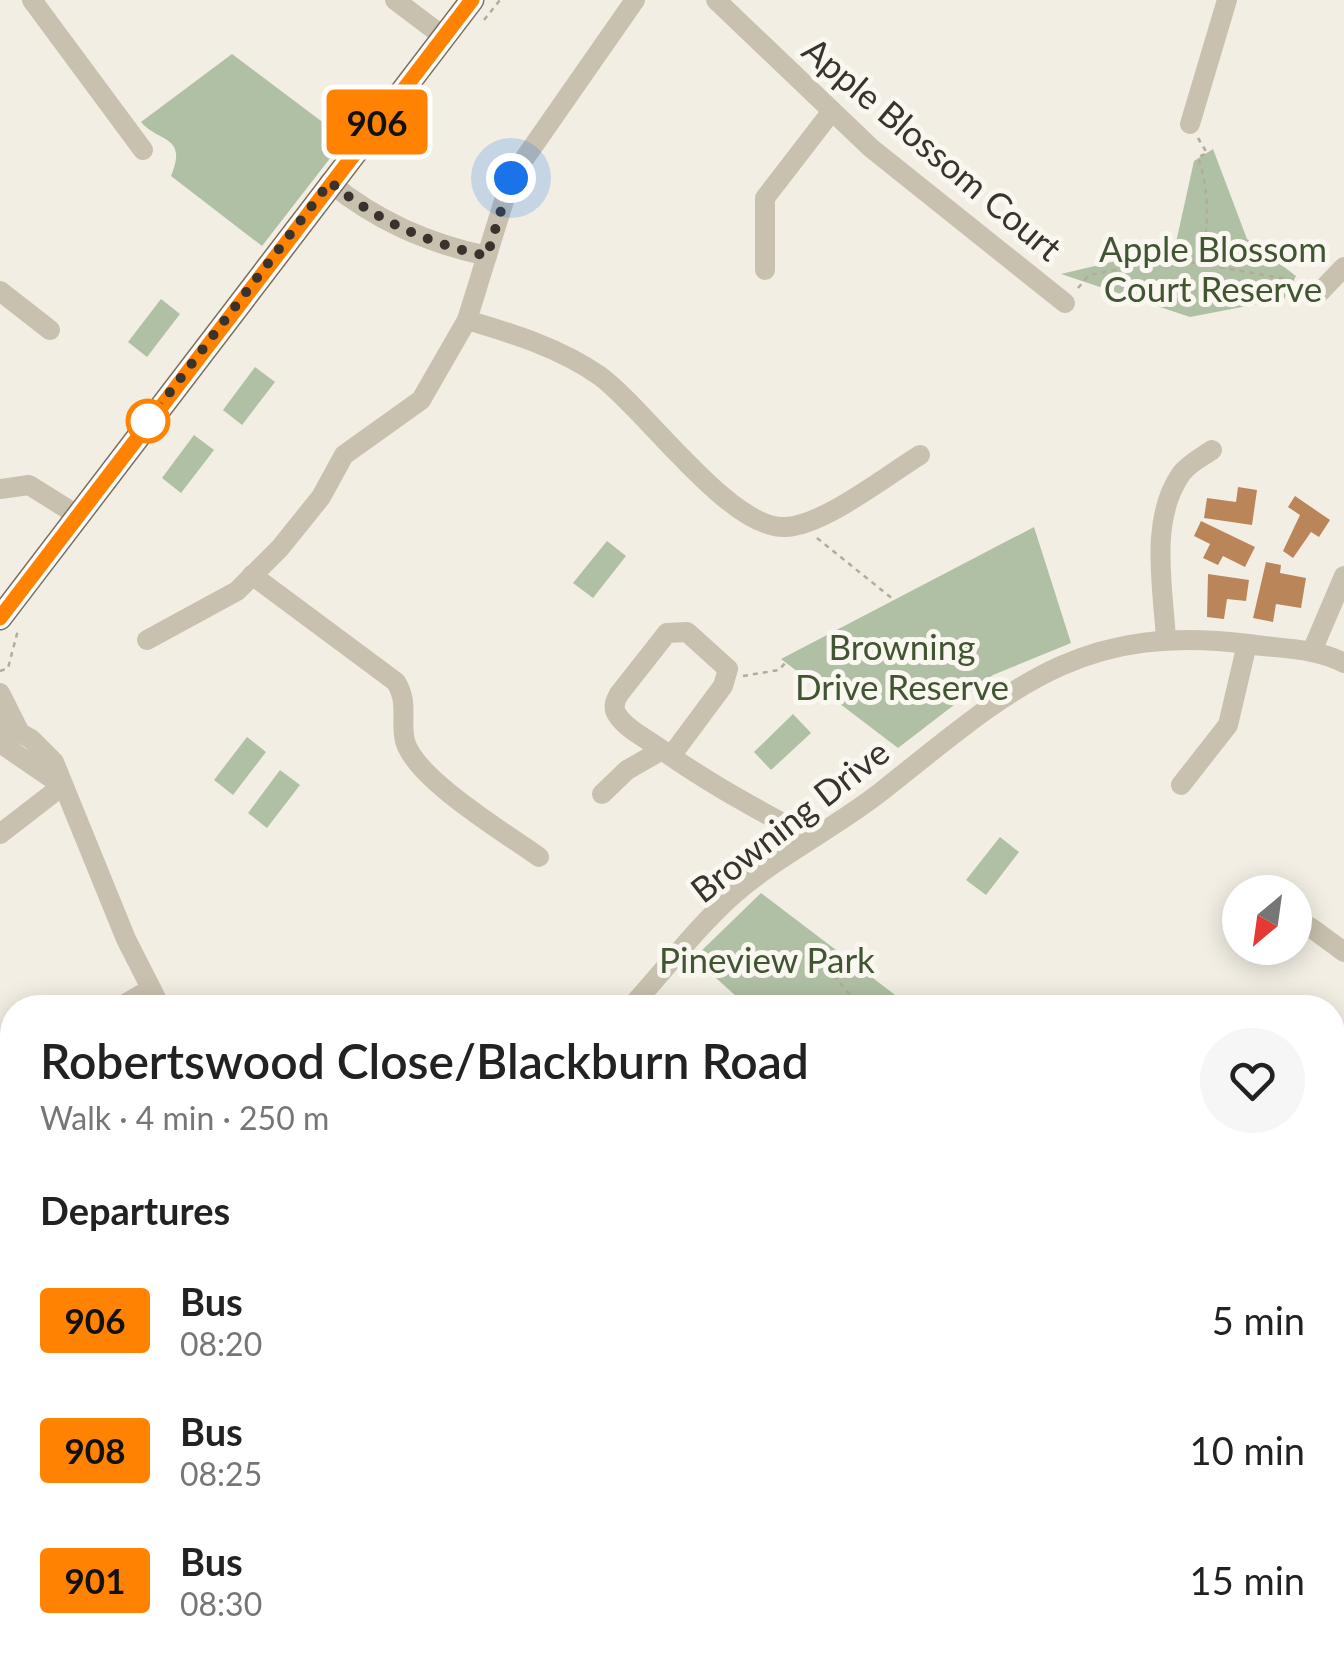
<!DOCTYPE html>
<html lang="en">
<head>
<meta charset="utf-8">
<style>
  body { margin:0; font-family:Lato,sans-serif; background:#f6f6f6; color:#222; height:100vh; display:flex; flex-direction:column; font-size:38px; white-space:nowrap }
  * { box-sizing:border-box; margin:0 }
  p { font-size:32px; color:#767676 }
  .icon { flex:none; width:55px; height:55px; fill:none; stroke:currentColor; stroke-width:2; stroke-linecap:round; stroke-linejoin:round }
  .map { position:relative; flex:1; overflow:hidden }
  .sheet { position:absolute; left:0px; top:995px; width:1345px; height:672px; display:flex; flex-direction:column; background:#fff; border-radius:40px 40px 0 0; box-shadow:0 5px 25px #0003 }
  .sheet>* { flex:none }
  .badge { padding:0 20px; border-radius:8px; font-size:35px; line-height:65px }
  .needle { width:65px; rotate:209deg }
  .buttons { position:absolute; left:1222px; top:875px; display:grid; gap:20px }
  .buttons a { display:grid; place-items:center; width:90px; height:90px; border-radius:50%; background:#fff; box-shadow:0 5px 25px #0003; font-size:50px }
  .you { position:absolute; width:50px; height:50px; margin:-25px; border:8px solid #fff; border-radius:50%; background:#1a73e8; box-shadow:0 0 0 15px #1a73e833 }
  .map>.badge { position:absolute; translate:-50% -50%; box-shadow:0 0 0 5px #fff }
  h2 { padding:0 40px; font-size:38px; line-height:90px }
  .round { display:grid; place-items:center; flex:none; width:105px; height:105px; border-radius:52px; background:#f6f6f6 }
  .head { display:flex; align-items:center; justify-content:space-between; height:170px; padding:0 40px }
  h1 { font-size:48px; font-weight:600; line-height:75px }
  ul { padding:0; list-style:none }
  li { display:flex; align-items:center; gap:30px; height:130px; padding:0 40px }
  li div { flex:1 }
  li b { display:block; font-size:38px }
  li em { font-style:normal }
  li .badge { min-width:110px; font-weight:700; text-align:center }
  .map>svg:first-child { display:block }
  .green { fill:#b0c0a4 }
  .building { fill:#ba8559 }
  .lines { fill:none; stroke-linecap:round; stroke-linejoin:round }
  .path { stroke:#b5ab9a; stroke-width:2.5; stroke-dasharray:5 5; stroke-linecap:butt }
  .minor { stroke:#c9c1af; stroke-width:20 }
  .major { stroke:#796e5f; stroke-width:25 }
  .line-casing { stroke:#fff; stroke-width:22 }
  .line { stroke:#ff8200; stroke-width:15 }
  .walk { stroke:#39332d; stroke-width:10; stroke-dasharray:0 18 }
  .stop-dot { fill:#fff; stroke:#ff8200; stroke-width:5 }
  .labels { text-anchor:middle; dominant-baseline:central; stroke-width:10; stroke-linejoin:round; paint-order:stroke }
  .street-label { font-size:35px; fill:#39332d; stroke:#f9f7ef }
  .park-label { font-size:35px; fill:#415533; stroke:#f9f7ef }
</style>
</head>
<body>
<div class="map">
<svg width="1344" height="1666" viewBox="0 0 1344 1666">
  <rect width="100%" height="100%" fill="#f2eee3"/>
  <!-- green -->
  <g class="green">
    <path d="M232,54l113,85 -83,107 -91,-70c17,-41 -12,-33 -30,-54z"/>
    <path d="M1213,149l34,90 49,37 -12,23 -94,18 -129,-43 114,-27 19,-86z"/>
    <path d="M161,299l19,15 -33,43 -19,-15z"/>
    <path d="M255,367l20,15 -33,43 -19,-15z"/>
    <path d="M194,435l20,15 -33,43 -19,-15z"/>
    <path d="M1034,527l37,116 -78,32 -95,73 -117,-89z"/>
    <path d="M607,541l19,15 -33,42 -20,-15z"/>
    <path d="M793,714l18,19 -40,37 -17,-18z"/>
    <path d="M247,737l19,15 -33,43 -19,-15z"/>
    <path d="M280,770l20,15 -33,43 -19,-15z"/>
    <path d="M1000,837l19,15 -33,43 -20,-15z"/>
    <path d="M761,893l150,114h-163l-54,-49z"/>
    <path d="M0,1597l12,23v35h37l13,11h-62z"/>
  </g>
  <!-- building -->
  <g class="building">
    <path d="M1238,487l19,3 -5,35 -48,-7 3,-20 29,4z"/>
    <path d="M1295,496l35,24 -11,17 -8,-5 -18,26 -10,-7 17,-36 -12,-8z"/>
    <path d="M1201,521l54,26 -10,20 -22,-11 -5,9 -15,-7 7,-14 -16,-8z"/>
    <path d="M1266,562l15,3 -1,8 26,5 -5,30 -25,-4 -3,18 -20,-4z"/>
    <path d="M1208,574l41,6 -3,21 -19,-2 -3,20 -17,-2z"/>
  </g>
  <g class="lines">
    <!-- path -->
    <g class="path">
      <path d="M484,20l16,-20"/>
      <path d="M1198,138l9,15 -9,4c12,36 10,65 5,103"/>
      <path d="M1078,288l11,-13 84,-16 119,21 12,6"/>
      <path d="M817,538l77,62"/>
      <path d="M0,671l8,-3 10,-38"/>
      <path d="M743,676l36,-6 7,-8"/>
      <path d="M703,952c47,38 85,-51 156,56"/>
      <path d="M1332,1137l12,-7"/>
      <path d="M1,1586l11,23"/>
      <path d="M0,1634l12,15"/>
      <path d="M19,1655l13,11"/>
      <path d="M56,1655l13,11"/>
    </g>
    <!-- minor -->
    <g class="minor">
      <path d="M32,0l111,150"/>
      <path d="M395,0l49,37"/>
      <path d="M716,0l155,148 194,155"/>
      <path d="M1190,124l37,-124"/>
      <path d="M329,182c48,39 98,61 158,74"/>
      <path d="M765,270v-72l67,-87"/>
      <path d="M0,291l50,39"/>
      <path d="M1318,294l26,-27"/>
      <path d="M467,320c47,14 93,28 133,56 46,34 131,155 186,151 38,-2 100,-51 134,-72"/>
      <path d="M0,489l29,-4 48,30"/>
      <path d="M252,575l144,107c13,21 4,37 9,59 10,38 102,93 134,116"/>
      <path d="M1166,639c-3,-52 -17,-119 15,-165 7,-10 21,-17 31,-24"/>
      <path d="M147,640l90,-49 43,-43 41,-51 23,-42 77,-55 46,-80 44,-142 124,-178"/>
      <path d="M1312,651l32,-75"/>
      <path d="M0,693l19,38"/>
      <path d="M0,722l31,17 23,23 72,177 35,69"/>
      <path d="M0,743l60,41"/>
      <path d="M671,756l52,-70 5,-17 -41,-37 -20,1 -48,61c-4,7 -7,14 -1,22 8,12 25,21 37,29 49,36 102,64 155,93"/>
      <path d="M1181,785l47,-60 19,-81"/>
      <path d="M602,794l25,-24 35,-20"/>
      <path d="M0,834l62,-48"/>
      <path d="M1310,927l34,25"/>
      <path d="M118,1008l33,-19"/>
      <path d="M630,1008c34,-37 66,-80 103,-113 46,-40 102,-67 149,-104 125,-99 195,-169 366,-147 32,5 66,3 96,19"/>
      <path d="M1332,1294l12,1"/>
      <path d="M0,1317l12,9"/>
      <path d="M1332,1517l12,5"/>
      <path d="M0,1522l12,-82"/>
      <path d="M0,1524l12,46"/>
      <path d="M84,1655l17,11"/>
      <path d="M1152,1655l14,11"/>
      <path d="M133,1666l9,-11"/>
      <path d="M917,1666l5,-11"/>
    </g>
    <!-- major -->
    <path class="major" d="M0,618l472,-618"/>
  </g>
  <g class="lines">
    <defs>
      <path id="line" d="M0,618l472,-618"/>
    </defs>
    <!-- line casing -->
    <use href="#line" class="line-casing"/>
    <!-- line -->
    <use href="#line" class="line"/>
    <!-- walk -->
    <path class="walk" d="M148,421l182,-239c47,39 97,61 157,74l24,-78"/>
  </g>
  <!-- markers -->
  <circle class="stop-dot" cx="148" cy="421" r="20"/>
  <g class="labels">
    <!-- street labels -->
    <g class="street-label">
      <text transform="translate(933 148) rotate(40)">Apple Blossom Court</text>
      <text transform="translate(789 820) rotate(-38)">Browning Drive</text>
    </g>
    <!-- park labels -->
    <g class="park-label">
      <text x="1213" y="248">Apple Blossom<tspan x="1213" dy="40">Court Reserve</tspan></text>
      <text x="902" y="646">Browning<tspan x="902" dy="40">Drive Reserve</tspan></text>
      <text x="767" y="959">Pineview Park</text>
    </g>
  </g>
</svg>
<div class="buttons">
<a><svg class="needle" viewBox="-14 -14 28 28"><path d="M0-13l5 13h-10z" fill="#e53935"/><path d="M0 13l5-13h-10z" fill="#767676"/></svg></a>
</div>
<div class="you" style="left:511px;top:178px"></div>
<b class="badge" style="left:377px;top:122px;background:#ff8200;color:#111">906</b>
<section class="sheet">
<div class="head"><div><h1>Robertswood Close/Blackburn Road</h1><p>Walk · 4 min · 250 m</p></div><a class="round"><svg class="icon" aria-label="heart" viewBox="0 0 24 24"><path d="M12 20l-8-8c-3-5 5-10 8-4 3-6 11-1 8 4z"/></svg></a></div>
<h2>Departures</h2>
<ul>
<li><span class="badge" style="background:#ff8200;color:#111">906</span><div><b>Bus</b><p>08:20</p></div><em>5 min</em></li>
<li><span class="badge" style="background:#ff8200;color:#111">908</span><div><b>Bus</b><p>08:25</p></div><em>10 min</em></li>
<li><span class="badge" style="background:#ff8200;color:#111">901</span><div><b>Bus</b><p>08:30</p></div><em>15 min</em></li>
</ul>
</section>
</div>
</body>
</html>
